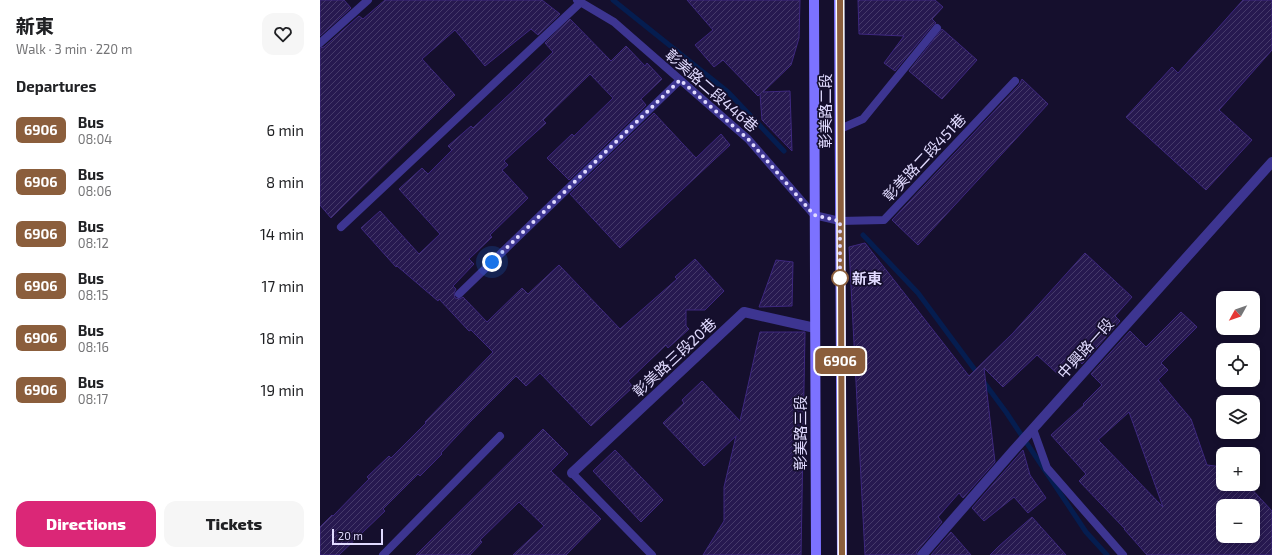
<!DOCTYPE html>
<html lang="en">
<head>
<meta charset="utf-8">
<style>
  body { margin:0; font-family:"Exo 2","Noto Sans TC",sans-serif; background:#f6f6f6; color:#202124; height:100vh; display:flex; flex-direction:column; font-size:15px; white-space:nowrap }
  * { box-sizing:border-box; margin:0 }
  p { font-size:13px; color:#757577 }
  .icon { flex:none; width:22px; height:22px; fill:none; stroke:currentColor; stroke-width:2; stroke-linecap:round; stroke-linejoin:round }
  .map { position:relative; flex:1; overflow:hidden }
  .side { display:flex; flex-direction:column; background:#fff; width:320px }
  .side>* { flex:none }
  .badge { padding:0 8px; border-radius:6px; font-size:14px; line-height:26px }
  .needle { width:26px; rotate:230deg }
  .tools { position:absolute; left:896px; top:291px; display:grid; gap:8px }
  .tools a { display:grid; place-items:center; width:44px; height:44px; border-radius:8px; background:#fff; box-shadow:0 2px 6px #0003; font-size:20px }
  .scale { position:absolute; left:12px; bottom:10px; width:51px; box-sizing:border-box; padding-left:4px; border:2px solid #e1dbff; border-top:0; font-size:11px; line-height:14px; white-space:nowrap; color:#e1dbff; -webkit-text-stroke:3px #150f2d; paint-order:stroke }
  .you { position:absolute; width:20px; height:20px; margin:-10px; border:3px solid #fff; border-radius:50%; background:#1a73e8; box-shadow:0 0 0 6px #1a73e833 }
  .map>.badge { position:absolute; translate:-50% -50%; box-shadow:0 0 0 2px #fff }
  h2 { padding:0 16px; font-size:15px; line-height:36px }
  .round { display:grid; place-items:center; flex:none; width:42px; height:42px; border-radius:12px; background:#f6f6f6 }
  .head { display:flex; align-items:center; justify-content:space-between; height:68px; padding:0 16px }
  h1 { font-size:19px; font-weight:800; line-height:30px }
  .cta { display:flex; gap:8px; margin-top:auto; padding:8px 16px }
  .cta a { flex:1; height:46px; border-radius:12px; background:#db2777; color:#fff; font-size:16px; font-weight:800; line-height:46px; text-align:center }
  .cta a+a { background:#f6f6f6; color:#202124 }
  ul { padding:0; list-style:none }
  li { display:flex; align-items:center; gap:12px; height:52px; padding:0 16px }
  li div { flex:1 }
  li b { display:block; font-size:15px }
  li em { font-style:normal }
  li .badge { min-width:44px; font-weight:700; text-align:center }
  main { display:flex; flex:1; min-height:0 }
  .map>svg:first-child { display:block }
  .lines { fill:none; stroke-linecap:round; stroke-linejoin:round }
  .stream { stroke:#051d50; stroke-width:5 }
  .building { fill:url(#building-hatch); stroke:#3e287f; fill-rule:evenodd }
  .lane { stroke:#3d3591; stroke-width:8 }
  .street { stroke:#3d3591; stroke-width:10 }
  .secondary { stroke:#7c72ff; stroke-width:10 }
  .line-casing { stroke:#fff; stroke-width:9 }
  .line { stroke:#8b5e3c; stroke-width:6 }
  .walk { stroke:#e1dbff; stroke-width:4; stroke-dasharray:0 7.2 }
  .stop-dot { fill:#fff; stroke:#8b5e3c; stroke-width:2 }
  .labels { text-anchor:middle; dominant-baseline:central; stroke-width:3.5; stroke-linejoin:round; paint-order:stroke }
  .street-label { font-size:15px; fill:#e1dbff; stroke:#150f2d }
  .stop-label { font-size:15px; font-weight:bold; fill:#e1dbff; stroke:#150f2d; text-anchor:start }
</style>
</head>
<body>
<main>
<section class="side">
<div class="head"><div><h1>新東</h1><p>Walk · 3 min · 220 m</p></div><a class="round"><svg class="icon" aria-label="heart" viewBox="0 0 24 24"><path d="M12 20l-8-8c-3-5 5-10 8-4 3-6 11-1 8 4z"/></svg></a></div>
<h2>Departures</h2>
<ul>
<li><span class="badge" style="background:#8b5e3c;color:#fff">6906</span><div><b>Bus</b><p>08:04</p></div><em>6 min</em></li>
<li><span class="badge" style="background:#8b5e3c;color:#fff">6906</span><div><b>Bus</b><p>08:06</p></div><em>8 min</em></li>
<li><span class="badge" style="background:#8b5e3c;color:#fff">6906</span><div><b>Bus</b><p>08:12</p></div><em>14 min</em></li>
<li><span class="badge" style="background:#8b5e3c;color:#fff">6906</span><div><b>Bus</b><p>08:15</p></div><em>17 min</em></li>
<li><span class="badge" style="background:#8b5e3c;color:#fff">6906</span><div><b>Bus</b><p>08:16</p></div><em>18 min</em></li>
<li><span class="badge" style="background:#8b5e3c;color:#fff">6906</span><div><b>Bus</b><p>08:17</p></div><em>19 min</em></li>
</ul>
<div class="cta"><a>Directions</a><a>Tickets</a></div>
</section>
<div class="map">
<svg width="952" height="555" viewBox="0 0 952 555">
  <defs>
    <pattern id="building-hatch" width="6" height="6" patternUnits="userSpaceOnUse"><rect width="6" height="6" fill="#271950"/><path d="M-1 1l2-2M0 6l6-6M5 7l2-2" fill="none" stroke="#463a6a"/></pattern>
  </defs>
  <rect width="100%" height="100%" fill="#150f2d"/>
  <g class="lines">
    <!-- stream -->
    <g class="stream">
      <path d="M293,0l115,92 56,59"/>
      <path d="M543,235l55,58 60,81"/>
      <path d="M663,381l23,31 80,120 21,23"/>
    </g>
  </g>
  <!-- building -->
  <g class="building">
    <path d="M0,0h24l7,8 -31,28z"/>
    <path d="M65,0h157l18,14 -22,21 -7,-6 -46,37 -30,-36 -33,29 33,36 -124,123 -11,-13v-157l4,-1 35,-31 4,3z"/>
    <path d="M367,0h113l-1,38 -8,27 -28,27 27,-1 2,60 -30,-31 -2,-26 -2,2 -35,-36 -9,7 -19,-22 18,-15z"/>
    <path d="M538,0h77l8,7 -11,12 4,4 -3,2 -38,46 -11,-8 20,-27 -45,-2z"/>
    <path d="M923,0h29v50l-53,60 33,30 -46,50 -80,-73 46,-50 6,6z"/>
    <path d="M250,19l41,42 15,-15 19,20 2,-3 15,16 -21,20 5,6 -77,75 -22,-22 25,-24 2,2 39,-38 -23,-24 -47,46 3,3 -42,38 4,4 -6,5 26,28 -38,37 2,2 -23,22 5,5 -21,22 3,3 -2,4 1,5 5,1 3,-2 24,25 35,-34 6,6 31,-29 61,64 57,-50 -2,-2 20,-18 29,32 -19,19h-19v16l3,3 -21,19 -2,-3 -38,36 5,6 -42,39 -51,-53 -14,13 -10,-10 -46,46 -29,31 1,1 -22,22 -2,-2 -35,35 2,2 -46,44h-19v-28l12,-12 1,1 36,-37 -2,-2 22,-21 2,2 35,-35 -1,-1 68,-70 -22,-22 -2,1 -30,-32 -1,2 -41,-35 -1,1 -35,-39 19,-17 39,43 21,-20 -41,-45 23,-21 6,6 24,-24 -4,-4 23,-20 2,2 43,-40 37,-36 -8,-9z"/>
    <path d="M622,29l35,31 -35,39 -33,-28z"/>
    <path d="M702,79l26,25 -130,141 -26,-25 127,-135z"/>
    <path d="M334,113l42,45 25,-24 9,11 -110,103 -50,-54z"/>
    <path d="M545,243l104,133 44,-43 72,-80 47,44 -17,19 5,5 -38,43 -6,-6 -16,18 -23,-21 -34,32 -19,-19 11,94 -32,36 -4,-5 -21,24 4,5 -25,29 -1,4h-51l-16,-308z"/>
    <path d="M456,260l17,2 -1,44 -33,1z"/>
    <path d="M861,312l16,15 -36,36 7,7 -10,10 33,39 16,46 16,2v17h24l25,27v44h-125l-23,-26h1l-46,-48 7,-7 -35,-39 33,-30 -1,-1 19,-19 -11,-11 39,-43 16,16zM809,412l34,95 -65,-67zM903,506h30v30h-30z"/>
    <path d="M440,332h45l-4,223h-98l21,-34v-34l12,-51 -32,30 -41,-43 21,-20 -2,-3 20,-19 38,40z"/>
    <path d="M223,429l25,25 -17,17 50,48 -35,36h-53l31,-29 -25,-24 -39,38 2,2 -12,13h-54z"/>
    <path d="M295,450l48,50 -22,22 -48,-51z"/>
    <path d="M703,450l7,25 16,23 -18,15 -14,-16 -30,24 -12,-13z"/>
    <path d="M712,517l34,38h-76l9,-9z"/>
    <path d="M631,532l20,23h-40z"/>
  </g>
  <g class="lines">
    <!-- lane -->
    <g class="lane">
      <path d="M257,0l37,22 134,117 66,76 26,6 44,-1 131,-139"/>
      <path d="M0,43l48,-43"/>
      <path d="M520,129l23,-10 74,-91"/>
      <path d="M21,227l240,-225"/>
      <path d="M139,294l221,-214"/>
      <path d="M713,429l14,39 76,87"/>
      <path d="M252,473l80,82"/>
      <path d="M63,555l117,-119"/>
    </g>
    <!-- street -->
    <g class="street">
      <path d="M252,473l172,-161 71,16"/>
      <path d="M602,555l91,-104 259,-289"/>
    </g>
    <!-- secondary -->
    <g class="secondary">
      <path d="M494,0l2,555"/>
      <path d="M519,0l3,555"/>
    </g>
  </g>
  <g class="lines">
    <defs>
      <path id="line" d="M520,0l2,555"/>
    </defs>
    <!-- line casing -->
    <use href="#line" class="line-casing"/>
    <!-- line -->
    <use href="#line" class="line"/>
    <!-- walk -->
    <path class="walk" d="M172,262l188,-182 68,59 66,76 26,6v65v-8"/>
  </g>
  <!-- markers -->
  <circle class="stop-dot" cx="520" cy="278" r="8"/>
  <g class="labels">
    <!-- street labels -->
    <g class="street-label">
      <text transform="translate(392 90) rotate(41)">彰美路二段446巷</text>
      <text transform="translate(505 111) rotate(-90)">彰美路二段</text>
      <text transform="translate(604 157) rotate(-47)">彰美路二段451巷</text>
      <text transform="translate(765 348) rotate(-48)">中興路一段</text>
      <text transform="translate(354 357) rotate(-43)">彰美路三段20巷</text>
      <text transform="translate(480 433) rotate(-90)">彰美路三段</text>
    </g>
    <!-- stop labels -->
    <g class="stop-label">
      <text x="532" y="278">新東</text>
    </g>
  </g>
</svg>
<div class="tools">
<a><svg class="needle" viewBox="-14 -14 28 28"><path d="M0-13l5 13h-10z" fill="#e53935"/><path d="M0 13l5-13h-10z" fill="#757577"/></svg></a>
<a><svg class="icon" aria-label="locate" viewBox="0 0 24 24"><circle cx="12" cy="12" r="6"/><path d="M12 2v4M12 18v4M2 12h4M18 12h4"/></svg></a>
<a><svg class="icon" aria-label="layers" viewBox="0 0 24 24"><path d="M12 4l9 5-9 5-9-5zM3 14l9 5 9-5"/></svg></a>
<a>+</a>
<a>−</a>
</div>
<div class="scale">20 m</div>
<div class="you" style="left:172px;top:262px"></div>
<b class="badge" style="left:520px;top:361px;background:#8b5e3c;color:#fff">6906</b>
</div>
</main>
</body>
</html>
